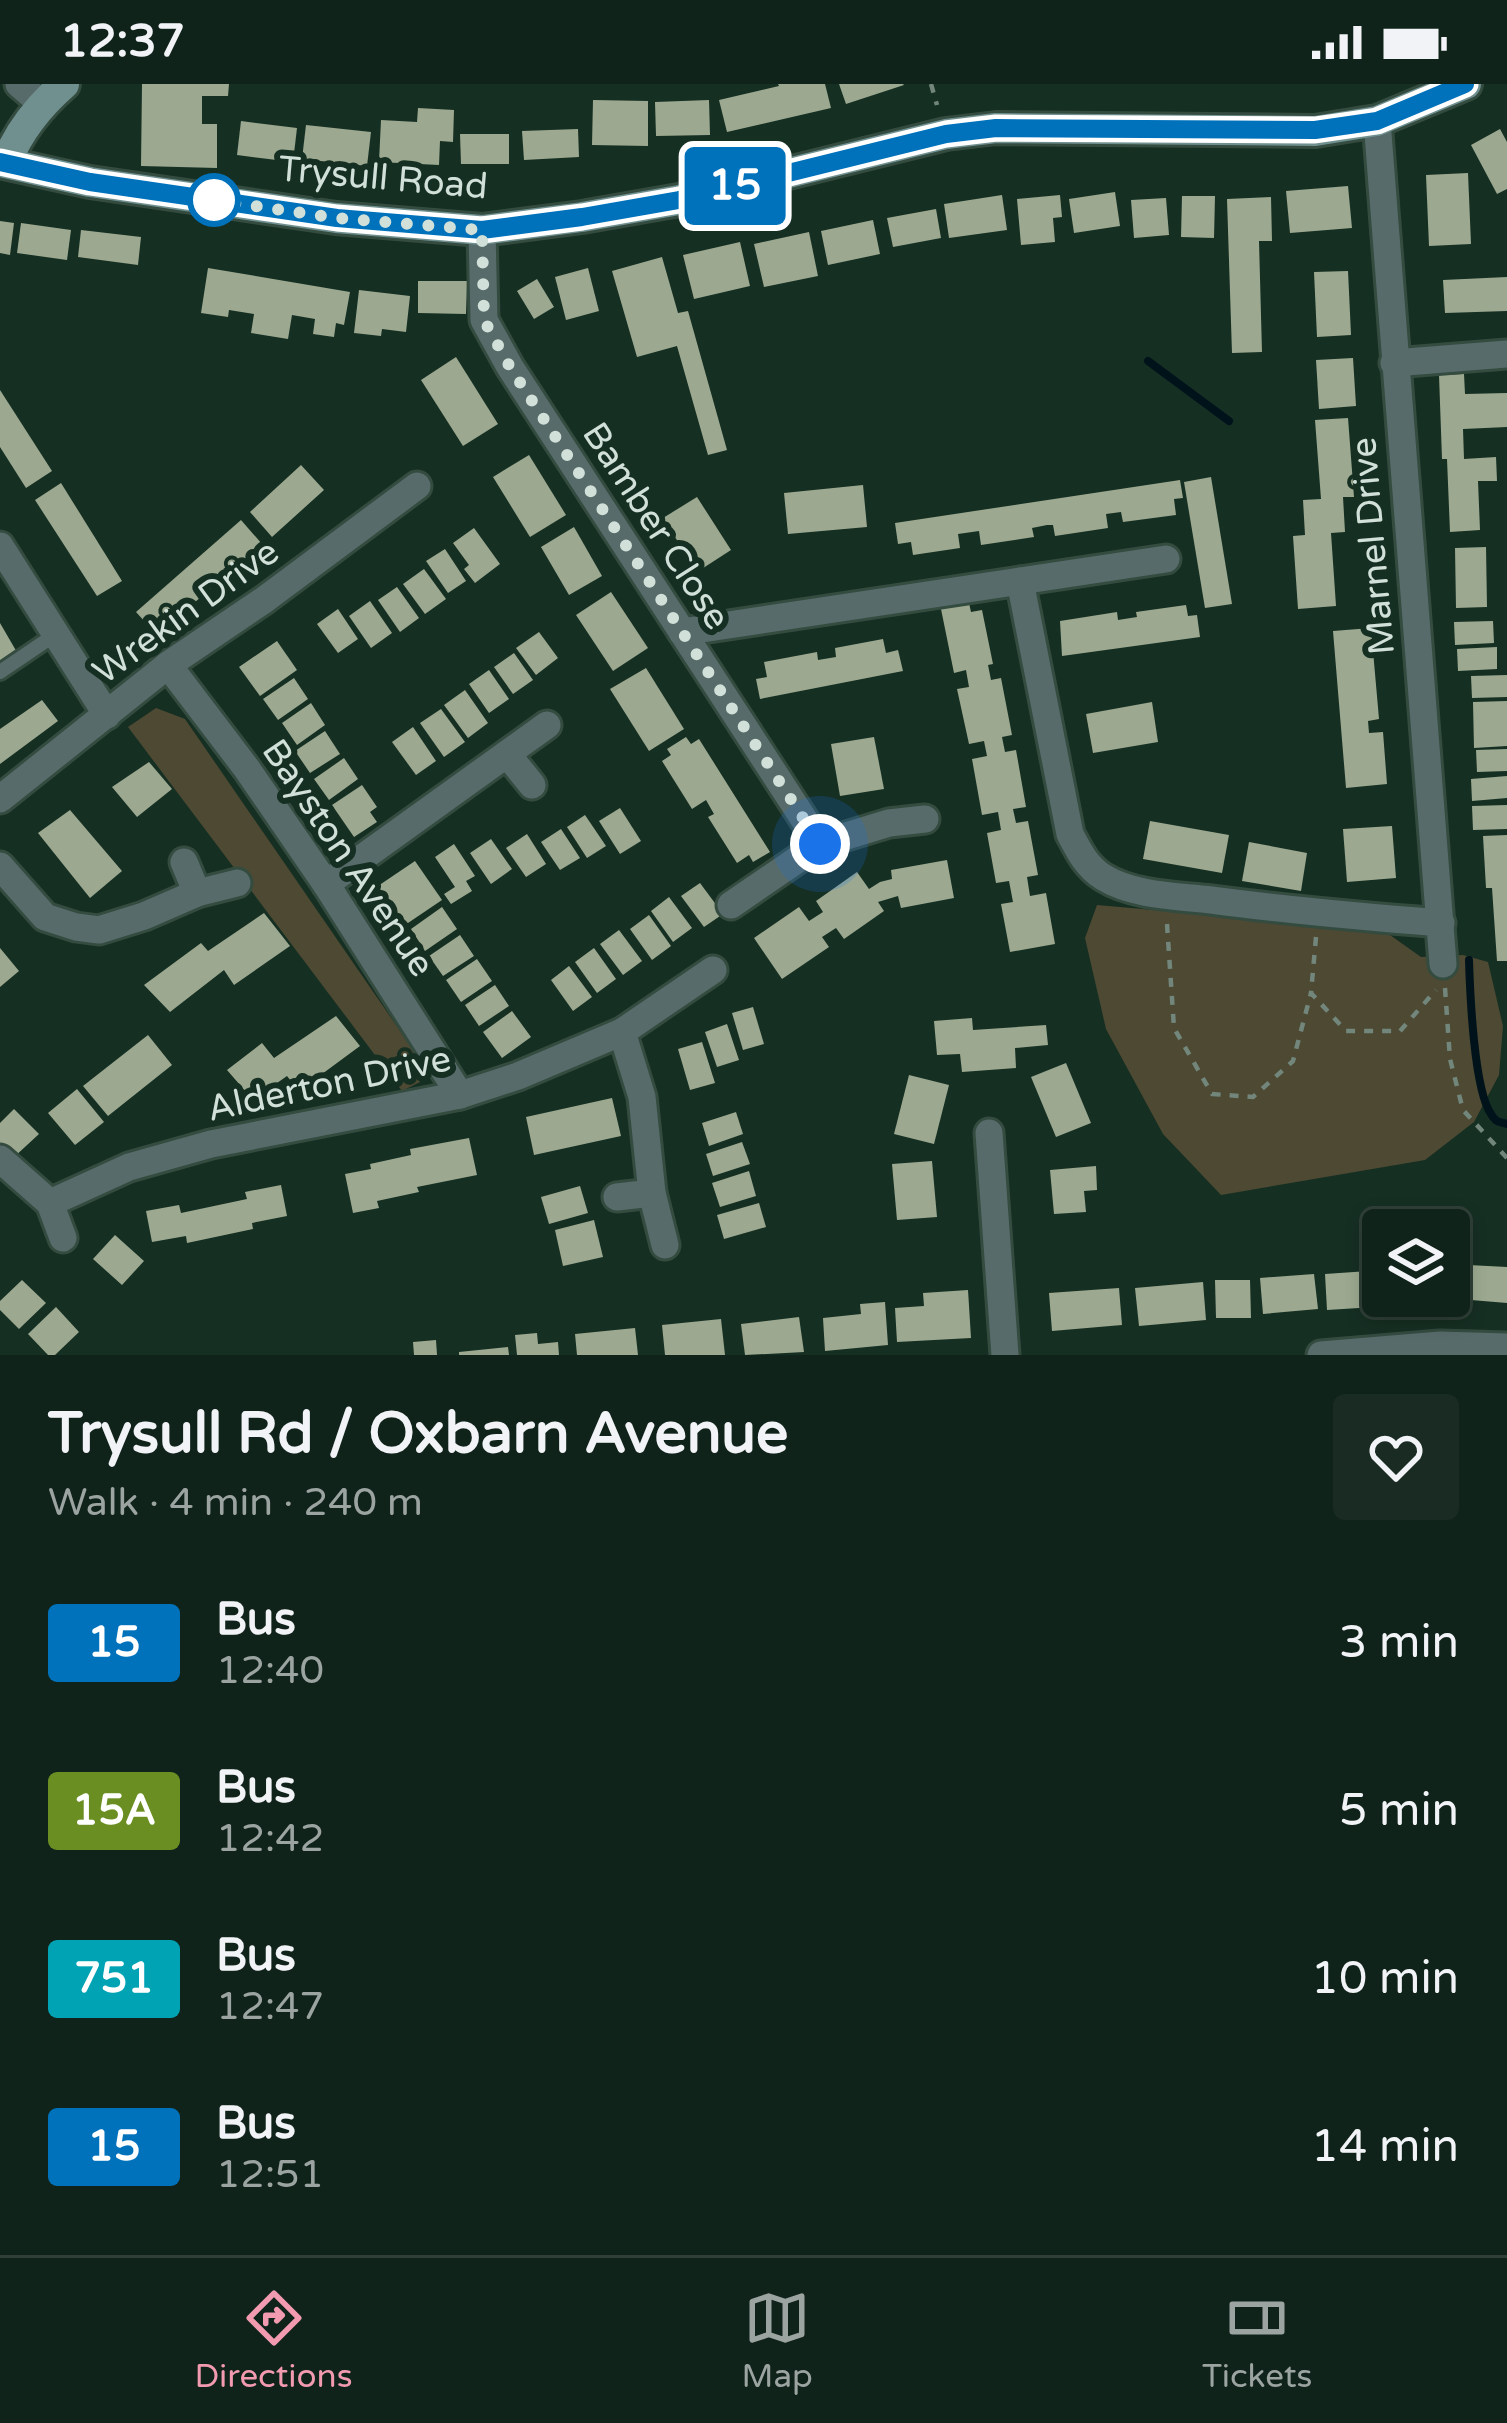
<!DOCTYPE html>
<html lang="en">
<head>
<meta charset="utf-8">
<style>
  body { margin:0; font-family:"Varela Round",sans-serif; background:#192b23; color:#f1f3f6; height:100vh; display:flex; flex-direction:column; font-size:45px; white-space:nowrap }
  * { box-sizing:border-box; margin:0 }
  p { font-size:39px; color:#9ca4a2 }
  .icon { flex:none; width:66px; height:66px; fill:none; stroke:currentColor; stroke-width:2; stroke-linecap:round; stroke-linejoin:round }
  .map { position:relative; height:1271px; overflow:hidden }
  .panel { display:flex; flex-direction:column; background:#10231a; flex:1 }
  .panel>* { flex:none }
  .badge { padding:0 24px; border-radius:9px; font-size:42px; line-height:78px }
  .tools { position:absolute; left:1362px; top:1125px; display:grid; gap:24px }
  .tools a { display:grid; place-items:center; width:108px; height:108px; border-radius:12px; background:#10231a; box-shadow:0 6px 18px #0003,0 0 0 3px #304039; font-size:60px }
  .you { position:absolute; width:60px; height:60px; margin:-30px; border:9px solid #fff; border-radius:50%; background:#1a73e8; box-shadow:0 0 0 18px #1a73e833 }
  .map>.badge { position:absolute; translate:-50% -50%; box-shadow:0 0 0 6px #fff }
  .round { display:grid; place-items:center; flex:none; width:126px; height:126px; border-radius:12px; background:#192b23 }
  .head { display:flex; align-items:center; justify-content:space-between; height:204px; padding:0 48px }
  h1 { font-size:57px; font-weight:700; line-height:90px }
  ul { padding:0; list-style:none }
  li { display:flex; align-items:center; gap:36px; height:168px; padding:0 48px }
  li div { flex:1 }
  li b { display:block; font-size:45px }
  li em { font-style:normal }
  li .badge { min-width:132px; font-weight:700; text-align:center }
  .status { display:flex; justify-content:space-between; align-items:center; height:84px; padding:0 60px; background:#10231a; direction:ltr }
  .status svg { height:33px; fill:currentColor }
  .tab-bar { display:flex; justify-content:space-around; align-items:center; height:168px; border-top:3px solid #304039; background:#10231a; font-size:33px; color:#9ca4a2 }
  .tab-bar a { display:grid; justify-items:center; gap:6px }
  .tab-bar .active { color:#f29ab0 }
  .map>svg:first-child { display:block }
  .green { fill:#4d4932 }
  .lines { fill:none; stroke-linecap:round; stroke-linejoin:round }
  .stream { stroke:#00131b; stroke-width:8 }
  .building { fill:#9ca990 }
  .lane-casing { stroke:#344b40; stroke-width:20 }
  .street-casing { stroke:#344b40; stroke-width:33 }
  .secondary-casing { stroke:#344b40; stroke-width:36 }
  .path { stroke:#72867c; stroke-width:4.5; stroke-dasharray:9 9; stroke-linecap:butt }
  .lane { stroke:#576b6a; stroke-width:14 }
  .street { stroke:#576b6a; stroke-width:27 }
  .secondary { stroke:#70908f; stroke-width:30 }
  .line-casing { stroke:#fff; stroke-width:27 }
  .line { stroke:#0072bc; stroke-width:18 }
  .walk { stroke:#d1e0d8; stroke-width:12; stroke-dasharray:0 21.6 }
  .stop-dot { fill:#fff; stroke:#0072bc; stroke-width:6 }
  .labels { text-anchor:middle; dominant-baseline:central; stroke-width:12; stroke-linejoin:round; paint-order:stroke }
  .street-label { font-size:36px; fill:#d1e0d8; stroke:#162f23 }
</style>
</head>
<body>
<div class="status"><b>12:37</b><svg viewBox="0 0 49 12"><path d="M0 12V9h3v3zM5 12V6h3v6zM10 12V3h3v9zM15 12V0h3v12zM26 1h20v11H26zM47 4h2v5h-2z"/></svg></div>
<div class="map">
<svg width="1507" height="1271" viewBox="0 0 1507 1271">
  <rect width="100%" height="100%" fill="#162f23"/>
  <!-- green -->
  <g class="green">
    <path d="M156,624l29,11 238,345 -3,18 -18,9 -274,-364z"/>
    <path d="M1097,821l159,14 134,16 31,22 42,-2 25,7 15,64 -4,49 -25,47 -49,38 -204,35 -58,-61 -57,-105 -21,-91z"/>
  </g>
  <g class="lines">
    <!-- stream -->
    <g class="stream">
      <path d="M1148,277l81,60"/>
      <path d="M1469,876c1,33 5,130 22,154 6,9 6,7 16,10"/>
    </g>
  </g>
  <!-- building -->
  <g class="building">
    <path d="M142,0h87l-1,12h-26v28h15v44l-76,-2z"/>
    <path d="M778,0h47l6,24 -104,24 -8,-32 60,-14z"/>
    <path d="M839,0h64l1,1 -58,19z"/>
    <path d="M593,16l55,1v45l-56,-1z"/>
    <path d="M709,16l1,35 -54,1 -1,-34z"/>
    <path d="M418,24l36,2 -1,32 -13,-1 -1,24 -60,-3 2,-42 36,2z"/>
    <path d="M241,37l56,7 -4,34 -56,-7z"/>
    <path d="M306,41l65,7 -4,34 -65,-7z"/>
    <path d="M578,45l1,28 -55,3 -2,-29z"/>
    <path d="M1500,45l7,13v47l-10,5 -26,-49z"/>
    <path d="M460,50h49v30h-48z"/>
    <path d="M1468,89l3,71 -42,2 -3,-71z"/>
    <path d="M1348,102l4,42 -62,5 -4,-42z"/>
    <path d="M1115,108l5,34 -46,7 -5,-34z"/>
    <path d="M1002,111l5,35 -58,8 -5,-34z"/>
    <path d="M1060,111l2,22 -9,1 2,24 -34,3 -4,-46z"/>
    <path d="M1182,112h33l-1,42 -33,-1z"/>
    <path d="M1271,113l1,44h-13l3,111 -30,1 -5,-154z"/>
    <path d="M1166,114l3,37 -35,3 -3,-38z"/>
    <path d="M936,125l5,29 -48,9 -6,-29z"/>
    <path d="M873,136l7,34 -52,11 -7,-34z"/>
    <path d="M0,137l14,2 -4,32 -10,-2z"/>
    <path d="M21,139l50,7 -4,30 -50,-7z"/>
    <path d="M81,146l60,7 -3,28 -60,-8z"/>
    <path d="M809,148l9,44 -54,11 -10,-43z"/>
    <path d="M740,158l10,44 -56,13 -11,-44z"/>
    <path d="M662,173l16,56 10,-2 39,139 -19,5 -31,-109 -40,11 -25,-86z"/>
    <path d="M208,184l142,24 -6,33 -8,-2 -2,14 -21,-3 2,-15 -23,-4 -4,24 -37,-6 3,-19 -25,-4 -1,7 -27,-4z"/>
    <path d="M588,184l11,43 -33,9 -11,-43z"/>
    <path d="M1348,187l3,64 -34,2 -3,-65z"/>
    <path d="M1507,193v34l-62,2 -2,-33z"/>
    <path d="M537,195l17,28 -20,12 -17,-28z"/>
    <path d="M418,197h49l-1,33 -48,-1z"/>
    <path d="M359,206l51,6 -4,36 -24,-3 -1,7 -27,-3z"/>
    <path d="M456,273l42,67 -35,22 -42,-66z"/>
    <path d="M1353,274l3,48 -37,3 -3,-49z"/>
    <path d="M1464,290l1,20 42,-1v34l-44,2 1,30 32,-2 1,24h-19l2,49 -30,2 -3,-73h-5l-3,-84z"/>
    <path d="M0,306l52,81 -26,17 -26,-41z"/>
    <path d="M1348,334l6,79h-11l2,35 -14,1 5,73 -38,3 -5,-73 12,-1 -2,-35 18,-1 -6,-79z"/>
    <path d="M529,371l37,60 -36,22 -37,-60z"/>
    <path d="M301,381l23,25 -52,47 -22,-25z"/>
    <path d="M1211,393l21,127 -27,4 -21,-126z"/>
    <path d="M1180,396l3,18 -9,1 2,16 -53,7 -2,-10 -15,2 2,14 -53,8 -2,-11h-6l-15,3 2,9 -53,8 -2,-14 -21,3 2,14 -47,7 -2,-13 -13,2 -3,-21z"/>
    <path d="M61,399l61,98 -25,15 -62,-96z"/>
    <path d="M863,401l4,42 -79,7 -4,-41z"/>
    <path d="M697,413l34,53 -34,22 -34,-54z"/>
    <path d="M241,436l21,24 -105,91 -21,-23z"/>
    <path d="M574,443l28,49 -33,19 -28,-48z"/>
    <path d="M474,444l26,36 -25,19 -11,-14 5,-4 -16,-22z"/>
    <path d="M1486,463l1,60 -31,1 -1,-60z"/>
    <path d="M445,465l21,32 -18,12 -22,-32z"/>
    <path d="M424,485l22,30 -21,15 -22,-30z"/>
    <path d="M397,503l22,31 -19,14 -22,-32z"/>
    <path d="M611,508l37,56 -35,23 -37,-56z"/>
    <path d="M370,517l22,32 -21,15 -22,-32z"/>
    <path d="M969,519l2,9 11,-2 11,54 -5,1 3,15 10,-2 11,57 -10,2 3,15 11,-2 10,57 -13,2 3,14 12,-2 10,54 -11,2 3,19 16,-3 9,51 -45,8 -9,-48 12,-2 -4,-21 -13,2 -9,-50 14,-3 -3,-18 -16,3 -10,-56 15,-3 -3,-15 -15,3 -12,-55 12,-2 -3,-17 -12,3 -13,-64z"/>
    <path d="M1186,521l2,11 9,-1 3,22 -138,19 -2,-35 57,-9 1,8 19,-3 -1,-5z"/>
    <path d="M338,525l20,30 -20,14 -21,-29z"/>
    <path d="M1493,537l1,22 -39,2 -1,-23z"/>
    <path d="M0,539l18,31 -18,10z"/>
    <path d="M1371,544l8,91 -11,2 1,12 14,-1 4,52 -41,4 -13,-157z"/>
    <path d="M539,548l19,26 -22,17 -20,-27z"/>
    <path d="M883,555l3,14 12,-3 5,21 -143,28 -4,-20 11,-2 -3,-15 53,-10 1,8 18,-3 -1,-9z"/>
    <path d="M277,557l20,29 -37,26 -21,-29z"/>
    <path d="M1497,563v22l-39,2 -1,-22z"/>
    <path d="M514,569l19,27 -20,14 -19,-27z"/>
    <path d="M646,584l38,61 -35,22 -39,-62z"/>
    <path d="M489,586l20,29 -20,14 -20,-29z"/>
    <path d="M1507,591v22l-35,1 -1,-22z"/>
    <path d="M294,594l14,21 -30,21 -15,-21z"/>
    <path d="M465,606l23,33 -20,15 -24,-33z"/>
    <path d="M42,616l16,21 -58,43v-35z"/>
    <path d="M1507,617v45l-33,2 -1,-46z"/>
    <path d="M1152,618l6,40 -65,11 -7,-39z"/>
    <path d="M311,619l14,22 -28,20 -15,-22z"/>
    <path d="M441,625l24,33 -21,15 -24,-34z"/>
    <path d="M413,643l23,34 -20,14 -24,-33z"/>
    <path d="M325,647l15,23 -30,19 -15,-22z"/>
    <path d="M686,653l5,7 8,-5 71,113 -17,10 -4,-7 -12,8 -29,-46 6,-3 -8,-14 -14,9 -30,-48 9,-6 -4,-6z"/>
    <path d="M874,653l10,52 -44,7 -9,-52z"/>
    <path d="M1507,665v22l-30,1 -1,-22z"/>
    <path d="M344,674l14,21 -29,21 -15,-21z"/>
    <path d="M149,678l23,27 -35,28 -25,-30z"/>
    <path d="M1507,692v22l-35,3 -1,-22z"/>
    <path d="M362,701l15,22 -7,5 7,10 -23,15 -22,-32z"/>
    <path d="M1507,721v24l-34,1 -1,-24z"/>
    <path d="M620,724l21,33 -21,13 -21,-33z"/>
    <path d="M70,726l52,61 -32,27 -52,-65z"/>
    <path d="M585,731l21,31 -19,12 -20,-31z"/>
    <path d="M1150,737l79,14 -7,38 -79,-14z"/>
    <path d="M1392,742l4,52 -49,4 -4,-53z"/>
    <path d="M561,745l19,29 -20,12 -19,-28z"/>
    <path d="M527,750l19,30 -20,13 -20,-29z"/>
    <path d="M1507,751v126h-10l-5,-73h-6l-3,-52z"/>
    <path d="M491,755l21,30 -21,15 -21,-31z"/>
    <path d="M1249,758l58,11 -6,38 -59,-10z"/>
    <path d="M454,760l21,32 -9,5 6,10 -21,13 -7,-10 11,-7 -20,-30z"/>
    <path d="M947,776l7,38 -53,10 -3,-12 -20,6 6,9 -40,28 -8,-11 -14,9 7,10 -47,32 -28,-41 45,-31 10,14 14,-9 -7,-11 41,-29 12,17 11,-7 12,-3 -1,-9z"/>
    <path d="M415,777l27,39 -37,25 -27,-39z"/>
    <path d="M700,799l23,31 -19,13 -23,-31z"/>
    <path d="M669,813l23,31 -19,14 -22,-31z"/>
    <path d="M442,823l15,22 -32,22 -14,-22z"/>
    <path d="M264,829l26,33 -56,39 -10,-15 -54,42 -26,-27 57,-42 7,8z"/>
    <path d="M649,831l22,31 -19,14 -22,-31z"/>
    <path d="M619,846l23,31 -19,14 -23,-31z"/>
    <path d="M460,851l14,21 -31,20 -14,-20z"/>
    <path d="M0,864l19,23 -19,16z"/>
    <path d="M594,864l22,31 -19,14 -22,-31z"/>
    <path d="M477,875l15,22 -31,21 -15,-22z"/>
    <path d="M569,882l23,31 -19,14 -22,-31z"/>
    <path d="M495,901l14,21 -30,20 -14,-21z"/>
    <path d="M753,923l11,37 -21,6 -11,-37z"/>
    <path d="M512,927l19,26 -29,21 -19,-26z"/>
    <path d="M336,932l24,30 -61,45 -12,-15 -34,24 -26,-30 35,-27 12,15z"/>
    <path d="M972,934l1,12 73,-5 2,20 -33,3 1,20 -54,4 -2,-18 -23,1 -3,-34z"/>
    <path d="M727,940l12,36 -22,7 -12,-35z"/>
    <path d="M148,951l24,30 -64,51 -25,-30z"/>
    <path d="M702,958l13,41 -25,7 -12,-41z"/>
    <path d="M1066,979l25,60 -35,14 -25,-60z"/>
    <path d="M909,991l40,10 -15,59 -40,-10z"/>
    <path d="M77,1005l27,33 -29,23 -27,-32z"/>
    <path d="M612,1014l9,38 -87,19 -8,-38z"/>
    <path d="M14,1025l25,25 -26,24 -13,-13v-22z"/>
    <path d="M736,1028l7,22 -34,12 -7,-23z"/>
    <path d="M469,1054l8,37 -60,12 2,5 -42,9 2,7 -26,5 -8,-39 26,-5 -1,-5 41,-9 -1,-6z"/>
    <path d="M742,1058l8,22 -37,12 -7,-22z"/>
    <path d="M932,1077l5,56 -40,3 -5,-56z"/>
    <path d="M1096,1082l1,24 -13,1 2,21 -32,2 -4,-44z"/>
    <path d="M749,1087l7,25 -36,11 -8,-24z"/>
    <path d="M281,1101l6,31 -35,7 1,6 -66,14 -1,-7 -34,6 -6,-31 33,-6 2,8 66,-14 -2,-7z"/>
    <path d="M580,1102l8,27 -39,11 -8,-27z"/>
    <path d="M759,1119l7,24 -42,12 -7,-24z"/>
    <path d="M594,1136l9,37 -40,9 -8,-36z"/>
    <path d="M115,1151l29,26 -22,24 -29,-26z"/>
    <path d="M1449,1180l58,3v36l-36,-3v8l-60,-1v-11h38z"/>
    <path d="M1383,1186v26h8v10l-64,4 -2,-36z"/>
    <path d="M1314,1190l4,35 -55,5 -3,-36z"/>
    <path d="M22,1196l24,23 -27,26 -19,-19v-9z"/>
    <path d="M1215,1196h35l1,38h-35z"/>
    <path d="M1203,1198l3,38 -67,6 -4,-38z"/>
    <path d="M1119,1204l3,37 -70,6 -3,-38z"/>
    <path d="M968,1206l3,48 -74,4 -2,-34 29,-2 -1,-13z"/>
    <path d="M885,1218l3,43 -63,6 -2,-33 38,-4 -1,-10z"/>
    <path d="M56,1223l23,25 -24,23h-7l-20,-21z"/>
    <path d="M799,1233l5,35 -59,3 -4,-31z"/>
    <path d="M721,1235l4,36h-60l-3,-30z"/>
    <path d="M635,1244l3,27h-61l-2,-21z"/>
    <path d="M537,1249l1,11 20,-2 1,13h-42l-2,-20z"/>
    <path d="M436,1256l1,15h-23l-1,-13z"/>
    <path d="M508,1263l1,8h-50v-3z"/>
  </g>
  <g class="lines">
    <defs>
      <path id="lane" d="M0,588l56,-38"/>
      <g id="street">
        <path d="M19,0l23,20"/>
        <path d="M1377,37l66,843"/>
        <path d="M482,146l2,90 26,47 310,477"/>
        <path d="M1394,279l113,-9"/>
        <path d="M0,462l107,169"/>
        <path d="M1020,497l50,253c9,17 16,32 33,43 31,19 73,19 108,23 76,10 153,17 230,23"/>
        <path d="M682,548l484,-73"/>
        <path d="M168,581l79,104 79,115 134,211"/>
        <path d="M507,670l25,31"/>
        <path d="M0,715l168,-134 96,-65 153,-114"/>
        <path d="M184,778l13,31"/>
        <path d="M0,782l45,51 31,10 23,3 45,-14 53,-23 40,-10"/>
        <path d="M326,800l221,-159"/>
        <path d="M731,821l89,-61 69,-21 36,-4"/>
        <path d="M622,948l20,65 10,96 13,52"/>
        <path d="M989,1049l16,222"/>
        <path d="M0,1075l50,44 13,35"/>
        <path d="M617,1113l35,-4"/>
        <path d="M50,1119l79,-36 82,-23 249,-49 58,-19 104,-44 91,-62"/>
        <path d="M1321,1271l119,-10 67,2"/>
      </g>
      <g id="secondary">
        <path d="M0,78l90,20 246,36 146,12 100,-13 97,-17 267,-66 50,-6 319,3 62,-10 89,-37"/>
        <path d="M6,78c14,-32 32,-55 58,-78"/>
      </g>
    </defs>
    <!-- lane casing -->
    <use href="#lane" class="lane-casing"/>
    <!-- street casing -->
    <use href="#street" class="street-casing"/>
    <!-- secondary casing -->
    <use href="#secondary" class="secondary-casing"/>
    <!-- path -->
    <g class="path">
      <path d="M931,0l6,21"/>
      <path d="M1167,840l7,104 38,66 41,3 40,-36 18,-68"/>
      <path d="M1316,853l-5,56 35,38h54l36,-41"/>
      <path d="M1445,904l5,71 13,51 44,48"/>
    </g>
    <!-- lane -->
    <use href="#lane" class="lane"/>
    <!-- street -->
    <use href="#street" class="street"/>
    <!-- secondary -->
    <use href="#secondary" class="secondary"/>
  </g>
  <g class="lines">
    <defs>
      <path id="line" d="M0,78l90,20 247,36 145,12 100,-13 97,-17 267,-66 50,-6 319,2 62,-9 88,-37"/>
    </defs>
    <!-- line casing -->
    <use href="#line" class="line-casing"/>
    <!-- line -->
    <use href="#line" class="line"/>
    <!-- walk -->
    <path class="walk" d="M214,116l123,18 145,12 2,90 26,47 310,477"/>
  </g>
  <!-- markers -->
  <circle class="stop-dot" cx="214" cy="116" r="24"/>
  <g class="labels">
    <!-- street labels -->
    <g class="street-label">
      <text transform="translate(383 94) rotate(5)">Trysull Road</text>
      <text transform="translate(656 442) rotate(57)">Bamber Close</text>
      <text transform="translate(1373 462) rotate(-95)">Marnel Drive</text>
      <text transform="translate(186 528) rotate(-36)">Wrekin Drive</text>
      <text transform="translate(348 774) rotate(56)">Bayston Avenue</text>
      <text transform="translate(329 1000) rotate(-12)">Alderton Drive</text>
    </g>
  </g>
</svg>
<div class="tools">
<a><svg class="icon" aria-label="layers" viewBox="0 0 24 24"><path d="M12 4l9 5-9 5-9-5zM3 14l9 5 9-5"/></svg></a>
</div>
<div class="you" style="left:820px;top:760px"></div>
<b class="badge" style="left:735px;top:102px;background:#0072bc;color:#fff">15</b>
</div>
<section class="panel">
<div class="head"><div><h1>Trysull Rd / Oxbarn Avenue</h1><p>Walk · 4 min · 240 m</p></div><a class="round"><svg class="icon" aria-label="heart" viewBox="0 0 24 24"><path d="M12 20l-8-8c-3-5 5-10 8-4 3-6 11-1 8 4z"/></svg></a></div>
<ul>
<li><span class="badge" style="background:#0072bc;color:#fff">15</span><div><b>Bus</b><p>12:40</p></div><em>3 min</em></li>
<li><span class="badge" style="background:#6b8e23;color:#fff">15A</span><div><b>Bus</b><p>12:42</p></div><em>5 min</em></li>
<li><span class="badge" style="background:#00a3b4;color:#fff">751</span><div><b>Bus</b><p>12:47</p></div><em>10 min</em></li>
<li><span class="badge" style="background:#0072bc;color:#fff">15</span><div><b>Bus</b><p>12:51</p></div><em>14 min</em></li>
</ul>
</section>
<nav class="tab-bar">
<a class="active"><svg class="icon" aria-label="directions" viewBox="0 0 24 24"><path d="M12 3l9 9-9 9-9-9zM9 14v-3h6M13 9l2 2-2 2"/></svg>Directions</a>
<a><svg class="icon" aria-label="map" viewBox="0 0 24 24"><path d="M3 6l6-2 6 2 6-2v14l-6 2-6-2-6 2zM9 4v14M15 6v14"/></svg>Map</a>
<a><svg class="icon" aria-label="tickets" viewBox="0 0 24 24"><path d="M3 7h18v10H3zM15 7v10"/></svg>Tickets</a>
</nav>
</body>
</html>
